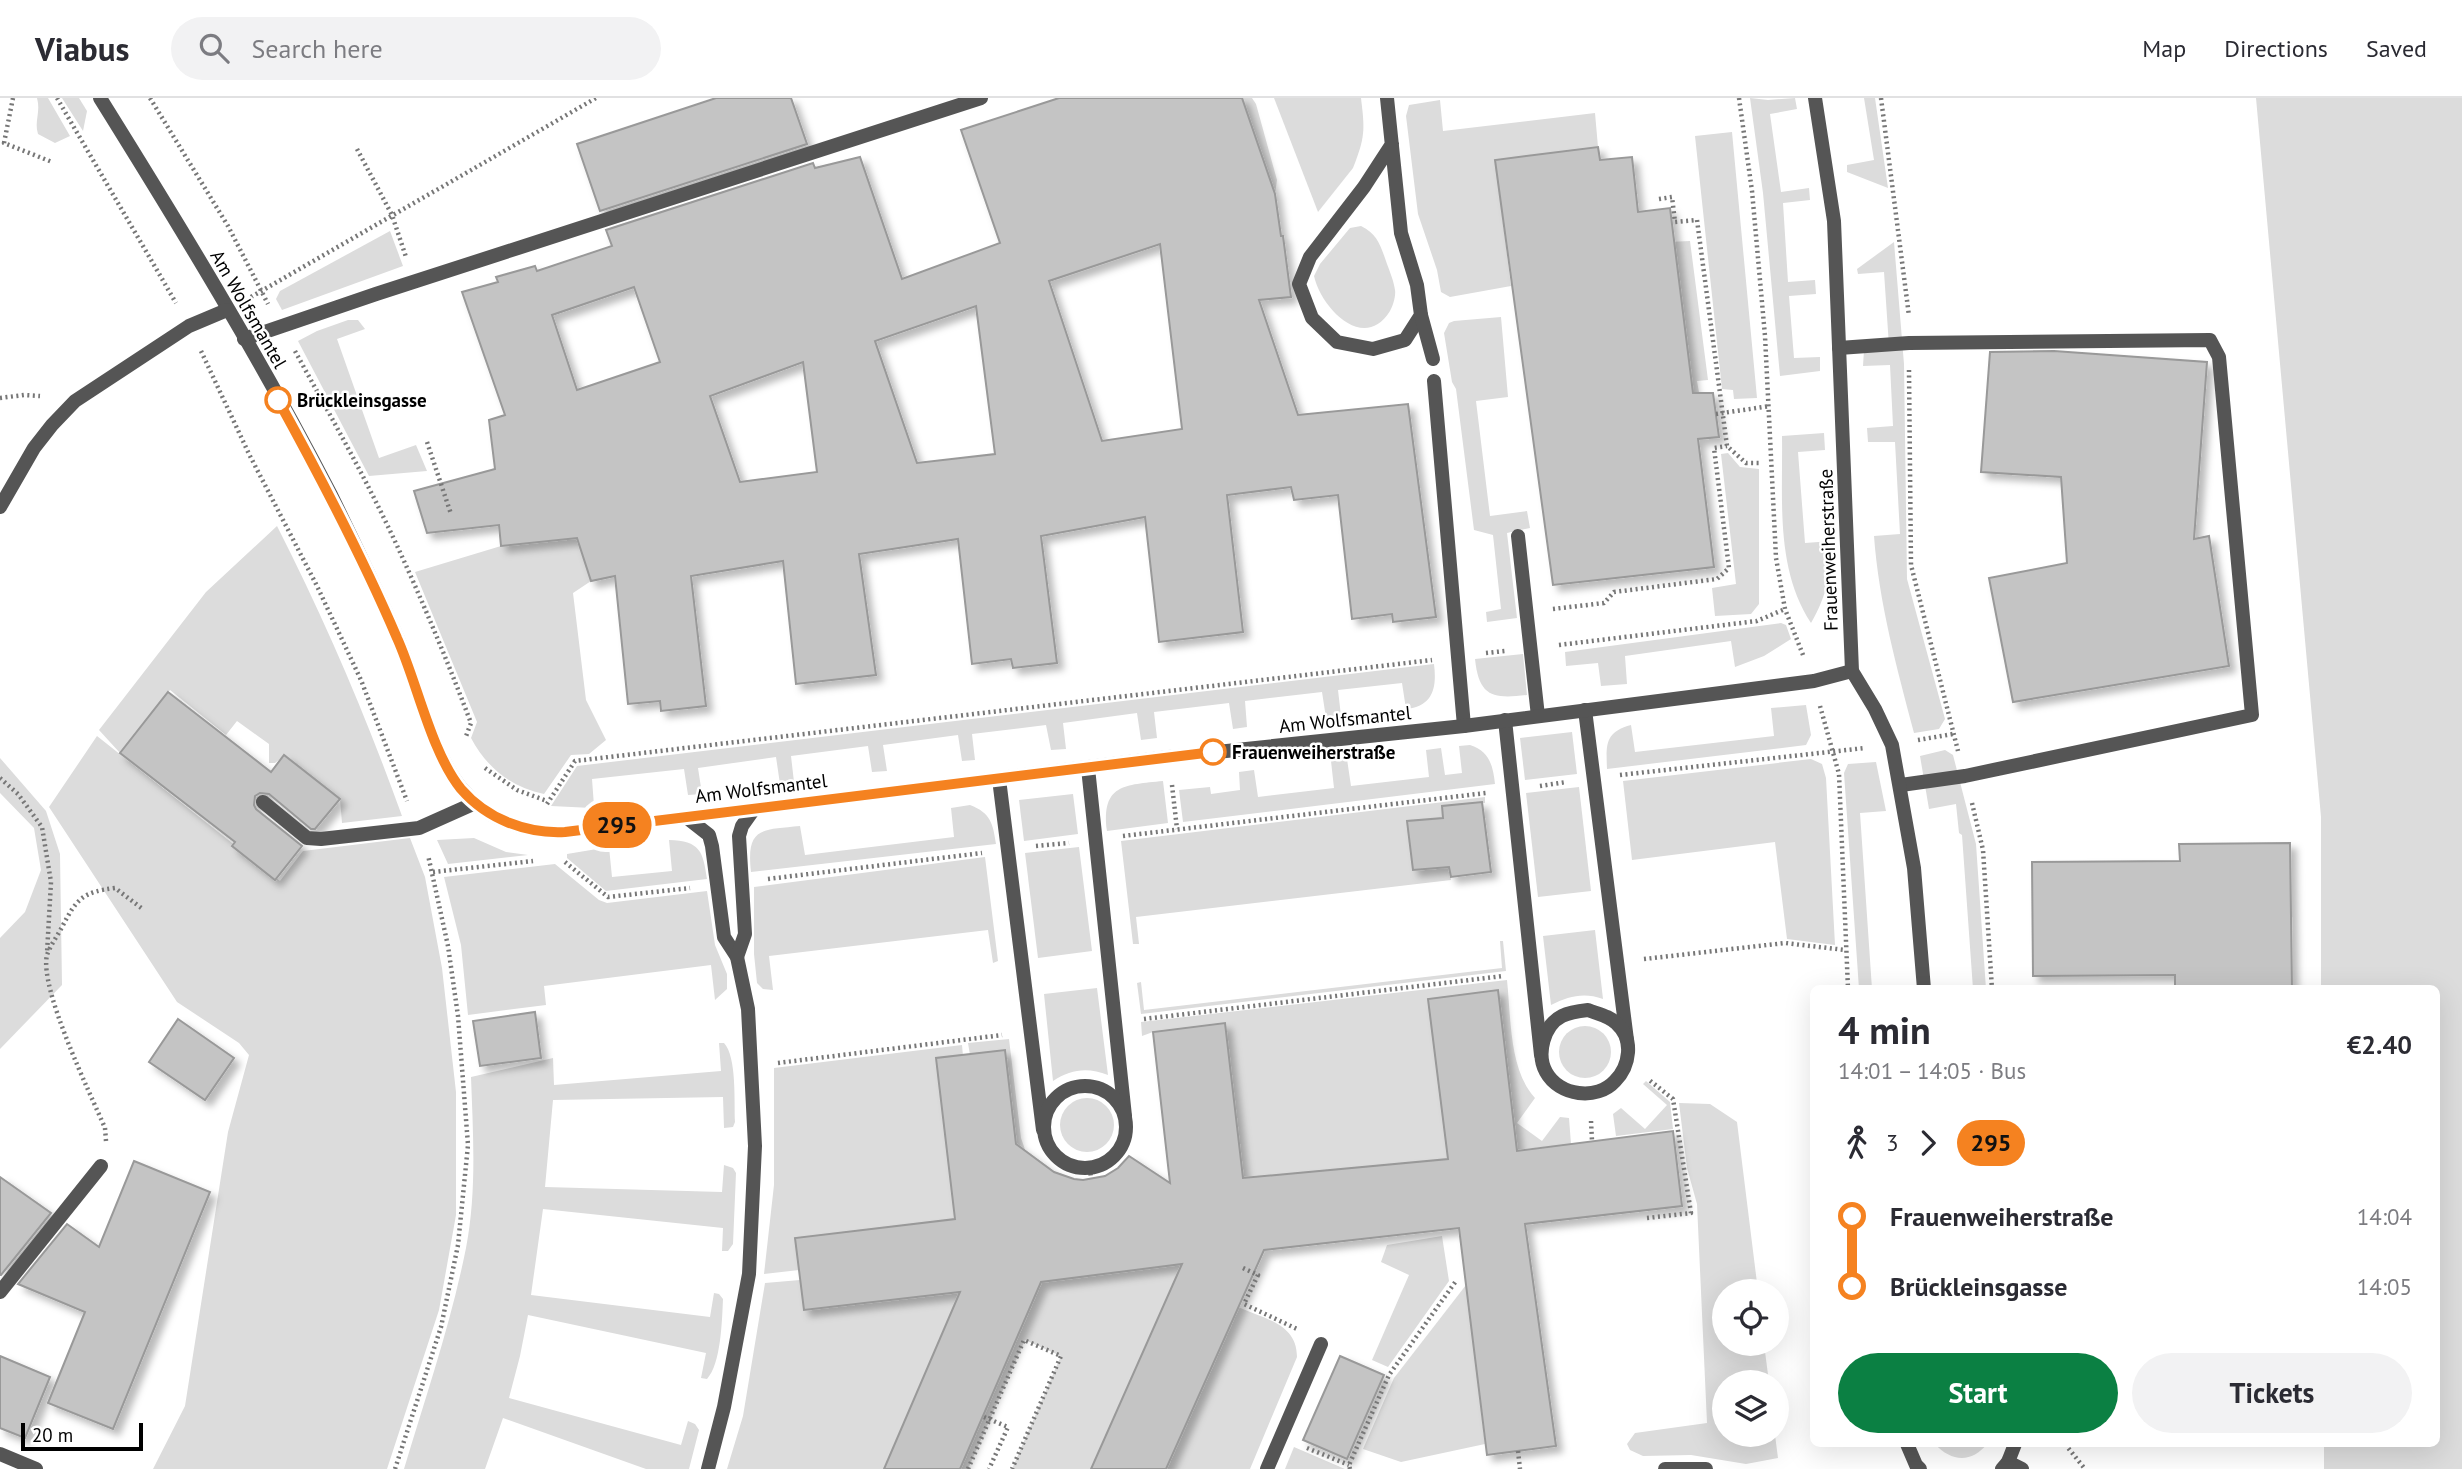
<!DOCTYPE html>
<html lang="en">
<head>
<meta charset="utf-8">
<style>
  body { margin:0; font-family:"PT Sans",sans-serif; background:#f2f2f3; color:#2b2b33; height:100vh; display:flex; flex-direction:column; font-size:26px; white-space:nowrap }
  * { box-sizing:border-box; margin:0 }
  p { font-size:23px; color:#7c7c81 }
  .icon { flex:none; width:38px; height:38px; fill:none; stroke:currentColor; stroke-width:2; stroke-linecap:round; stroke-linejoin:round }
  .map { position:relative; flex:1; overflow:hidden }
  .details { position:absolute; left:1810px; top:887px; width:630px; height:462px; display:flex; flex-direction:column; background:#fff; border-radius:10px; box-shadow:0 7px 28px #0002 }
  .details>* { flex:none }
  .badge { padding:0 14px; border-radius:23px; font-size:24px; line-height:46px }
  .buttons { position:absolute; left:1712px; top:1181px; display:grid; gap:14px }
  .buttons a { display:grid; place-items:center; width:77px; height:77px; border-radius:50%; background:#fff; box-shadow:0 7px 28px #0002; font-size:35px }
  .scale { position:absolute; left:21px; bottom:18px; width:122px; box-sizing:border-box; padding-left:7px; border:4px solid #000; border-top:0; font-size:19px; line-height:24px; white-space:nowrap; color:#000; -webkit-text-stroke:5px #fff; paint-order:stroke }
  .map>.badge { position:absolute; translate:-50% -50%; box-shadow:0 0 0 4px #fff }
  .legs { display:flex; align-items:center; gap:10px; height:77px; padding:0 28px; font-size:23px }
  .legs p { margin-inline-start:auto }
  .head { display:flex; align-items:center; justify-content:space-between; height:119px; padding:0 28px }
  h1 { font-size:38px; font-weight:700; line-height:52px }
  .button { display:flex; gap:14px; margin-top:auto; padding:14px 28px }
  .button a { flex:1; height:80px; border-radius:42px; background:#0b8043; color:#fff; font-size:28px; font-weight:700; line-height:80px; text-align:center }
  .button a+a { background:#f2f2f3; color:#2b2b33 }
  ul { padding:0 28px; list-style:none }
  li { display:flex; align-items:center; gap:24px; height:70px; font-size:26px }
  li i { display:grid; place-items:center; width:10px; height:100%; margin:0 9px; background:currentColor }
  li i::after { content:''; width:18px; height:18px; margin:-9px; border:5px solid; border-radius:50%; background:#fff }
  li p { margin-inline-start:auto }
  li:first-child i { background:linear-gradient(#0000 50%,currentColor 0) }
  li:last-child i { background:linear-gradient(currentColor 50%,#0000 0) }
  header { display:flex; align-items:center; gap:42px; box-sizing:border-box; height:98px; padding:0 35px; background:#fff; border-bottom:2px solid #e1e1e2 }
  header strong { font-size:33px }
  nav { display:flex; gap:38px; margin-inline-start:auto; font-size:24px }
  .search { width:490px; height:63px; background:#f2f2f3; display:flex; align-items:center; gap:18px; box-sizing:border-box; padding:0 24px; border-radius:38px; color:#7c7c81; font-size:26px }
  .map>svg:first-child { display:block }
  .green { fill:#dcdcdc }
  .building { fill:#c4c4c4; stroke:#999; stroke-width:2; fill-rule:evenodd; filter:url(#shadow) }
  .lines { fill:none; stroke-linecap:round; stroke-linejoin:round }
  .path { stroke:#777; stroke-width:4.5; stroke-dasharray:2 3.5; stroke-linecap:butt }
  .service { stroke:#555; stroke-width:14 }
  .minor { stroke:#555; stroke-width:14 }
  .line-1-casing { stroke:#fff; stroke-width:16 }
  .line-1 { stroke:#f58220; stroke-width:10 }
  .stop-1-dot { fill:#fff; stroke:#f58220; stroke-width:3.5 }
  .labels { text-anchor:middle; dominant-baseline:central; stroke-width:5; stroke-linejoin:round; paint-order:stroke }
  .street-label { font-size:19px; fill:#000; stroke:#fff }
  .stop-label { font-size:19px; font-weight:bold; fill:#000; stroke:#fff; text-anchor:start }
</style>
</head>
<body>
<header>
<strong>Viabus</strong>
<div class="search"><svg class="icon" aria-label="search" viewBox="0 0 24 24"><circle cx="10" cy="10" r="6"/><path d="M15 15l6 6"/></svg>Search here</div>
<nav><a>Map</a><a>Directions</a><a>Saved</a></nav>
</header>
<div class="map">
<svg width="2462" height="1371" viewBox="0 0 2462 1371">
  <defs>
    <filter id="shadow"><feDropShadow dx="6" dy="6" stdDeviation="3.5" flood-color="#0004"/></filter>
  </defs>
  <rect width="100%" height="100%" fill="#fff"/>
  <!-- green -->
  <g class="green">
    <path d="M37,0h11l22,38 -15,7 -17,-9c-4,-13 3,-22 -1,-36z"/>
    <path d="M62,0h17l8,13 -4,20z"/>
    <path d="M1242,0h10l4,6 21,76 -2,14z"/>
    <path d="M1274,0h87c4,33 4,39 -8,70l-35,44z"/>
    <path d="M1750,0l18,2 27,-2 2,11 -27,5 11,78 28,-4 1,12 -27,3 5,79 27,-2 1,14 -27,2 5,62 26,-1v14l-40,5 -17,-183z"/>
    <path d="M1864,0h11l13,90 -41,-16v-7l27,-5z"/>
    <path d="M2256,0h206v1371h-138v-25h112v-455h-115v-172z"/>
    <path d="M1440,2l3,31 152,-18 3,34 -103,13 16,126 -61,11 -9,-5 -4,-22 -19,-56 -12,-98 3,-11z"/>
    <path d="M1732,34l25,266 -23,1 -1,-9 -11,-1 -27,-253z"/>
    <path d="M1361,128c17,8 20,21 26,38 3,8 7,18 8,26 1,6 -2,16 -5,21 -26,42 -69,-3 -76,-35l6,-12 30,-36z"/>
    <path d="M390,133l13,35 -121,44 -6,-11 4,-8z"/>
    <path d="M1690,143l18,139 -11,1 2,11 -15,1 -16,-151z"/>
    <path d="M1894,144l10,122 3,215 38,140 -6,10 -25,4c-17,-65 -35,-129 -40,-197l26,-2 -5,-92h-27l-1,-14 26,-2 -3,-61 -27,1 1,-16 25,-4 -5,-74 -26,2 -1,-5z"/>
    <path d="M1501,219l7,80 -32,4 14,115 37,-5 3,17 -23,5 10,85 -30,4 -1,-10 15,-3 -8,-74 -19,-5 -18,-141 -4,-7 -8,-49 5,-10 5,-2z"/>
    <path d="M348,222h10l7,9 -28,10 42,119 37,-13 11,26 -58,5 -71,-135 19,-10z"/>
    <path d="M1824,335l1,17 -27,2 7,91 27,-2c-2,33 -4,53 -21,82 -36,-55 -28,-124 -29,-187z"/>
    <path d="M1728,355l12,14 19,2v135l-8,10 -36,2 -3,-28 24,-4 -15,-130z"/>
    <path d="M277,428c48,94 89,190 125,290l-60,7 -2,-24 -55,-44 -10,8h-6v-19l-32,-23 -11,14 -56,-45 -50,63 -21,-23 107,-138z"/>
    <path d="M577,440l14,43 -18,12 13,107 20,40 -17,14 -18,1 -27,39c-33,-7 -57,-26 -73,-56l6,-16 -62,-150 86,-26z"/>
    <path d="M1781,525l5,2 5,14 -27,17 -29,11 -4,-26 -106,15 2,28 -26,2 -3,-23 -32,3 -1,-14z"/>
    <path d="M1523,556l4,41c-34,4 -48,2 -52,-36z"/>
    <path d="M1434,566c3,24 -1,42 -28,45l-4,-26 -64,7 3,26 -15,2 -4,-26 -77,9 2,26 -14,2 -4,-26 -75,9 3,26 -16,2 -4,-27 -74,10 3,26 -15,1 -5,-25 -74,9 3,26 -13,1 -4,-26 -75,10 4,26 -15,1 -4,-26 -77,10 3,26 -14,2 -4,-27 -78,11 4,26 -14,1 -4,-26 -92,10 2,27 -2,2 -41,-2 26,-40z"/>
    <path d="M1806,607l5,30 -5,10 -199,24c-1,-25 -2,-37 24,-44l4,27 139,-16 -3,-28z"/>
    <path d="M1572,634l5,42 -52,6 -5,-42z"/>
    <path d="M97,638l183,145 23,-30 107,-13 15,39 17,91 14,124v123l-17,95 -52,159h-234l32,-63 43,-274 21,-77 -10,-12 -62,-41 -128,-195z"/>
    <path d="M1470,647c19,6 23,20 25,39l-312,38 -4,-32 31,-3 1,7 29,-4 -1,-18 15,-2 4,27 76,-9 -3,-27 16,-2 4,27 78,-9 -3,-27 15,-2 4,27 17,-2 -3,-27z"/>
    <path d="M1945,652l8,5 23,89 10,145h-13l-11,-154 -3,-2 -3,-29 -27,5 -9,-53z"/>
    <path d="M0,660l46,53 14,43 2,131 -62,64v-111l25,-26 16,-42 -7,-42 -34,-35z"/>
    <path d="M1811,661l11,5 4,14 9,167 -48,-6 -12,-97 -143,18 -9,-79z"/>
    <path d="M1876,664l10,49 -26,2 12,176h-13l-15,-216 4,-9z"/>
    <path d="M1163,683l5,42 -61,8c-6,-47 18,-46 56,-50z"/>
    <path d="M1579,689l12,104 -53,6 -12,-104z"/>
    <path d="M1073,696l5,40 -54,7 -5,-41z"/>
    <path d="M1485,699v6l-43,3 9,74 -315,37 3,27h-6l-12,-103z"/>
    <path d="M970,707c21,8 23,19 26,39l-245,28c-5,-45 10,-42 49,-46l5,29 149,-18 -3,-29z"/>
    <path d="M474,740l32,14 22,3 -80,9 -11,-24z"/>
    <path d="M669,742c31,1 34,11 38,39l-101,12 -39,-33v-4l42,-7 3,30 60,-6z"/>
    <path d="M1079,749l13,104 -54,7 -13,-105z"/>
    <path d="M985,759l13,104 -5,2 -5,-33 -219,26 4,34 -10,-1 -6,-6 -3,-29v-67z"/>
    <path d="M555,766l44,36 8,3 100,-12 8,54 12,29v15l-12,11 -4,-35 -167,21 2,19 -78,10 -7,-70 -17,-68z"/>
    <path d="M1595,832l8,69c-19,-7 -34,-3 -52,6l-8,-69z"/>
    <path d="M1500,843h3l3,30 -365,43 -4,-31 4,-1 3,28 358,-42z"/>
    <path d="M1507,882c4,37 2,90 28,118l-18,25 25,18 18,-24 9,1 2,26 -54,6 -20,-160 -68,9 19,160 -205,19 -18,-154 -72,8 -11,4 -1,-14z"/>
    <path d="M1097,890l11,87c-20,-8 -37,-6 -55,6l-9,-87z"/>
    <circle cx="1585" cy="954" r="26"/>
    <path d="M1009,941l12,99 7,20 -3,52 -20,-160 -35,5 -2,-12z"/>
    <path d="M719,945h5c13,14 10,59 11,79l-2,5 -9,1 -1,-31 -170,3 -8,87 177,5 2,-27 9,3 3,5 -3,71 -5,7h-6l1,-23 -180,-19 -12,86 179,22 4,-24 5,1 4,5c-1,22 -2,65 -16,80l-6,-1 5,-25 -178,-38 -8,41 -11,42 172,47 7,-24 7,3 4,6 -10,39h-43l-143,-51 -18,51h-81c22,-73 47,-146 62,-221 11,-56 7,-115 5,-171l82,-19 1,27 167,-14z"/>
    <path d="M962,947l1,11 -27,3 19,160 -160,19 4,32 -35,4 10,-89v-117z"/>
    <path d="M1646,983l24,21 3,27 -57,7 -3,-22 8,-6 24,21 22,-24 -24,-21z"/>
    <circle cx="1087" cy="1027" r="27"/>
    <path d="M1679,1005l31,1 27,18 21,169 -34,1v52h40l5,38h-45v53h51l3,23 -32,6 -55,-9 -48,1 -13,-6 -3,-6 8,-11 72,-10 -10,-219 -10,-36z"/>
    <path d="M1442,1138l7,45 -61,86 -16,-7 37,-85 -28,-13 6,-17z"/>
    <path d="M1182,1166l-91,205h-79l49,-113 -36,-16 -57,129h-8l66,-151 7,-35z"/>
    <path d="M800,1182l4,30 155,-17 -75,176h-157l16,-53 22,-133z"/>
    <path d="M1466,1187l19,159 -84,18 -38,-13 31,-71z"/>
    <path d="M1238,1209c26,12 59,16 59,50l-47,112h-83z"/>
    <path d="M1935,1346h52c-15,19 -36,18 -52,0z"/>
    <path d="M1294,1349l51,22h-60z"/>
  </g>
  <!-- building -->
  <g class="building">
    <path d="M716,0h75l16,46 -207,67 -23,-67z"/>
    <path d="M1059,0h183l33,96 6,42h2l8,61 -32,3 39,115 110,-11 28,213 -43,5 -1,-8 -40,5 -14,-124 -44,5 -3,-13 -64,8 16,137 -84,10 -14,-125 -104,19 16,127 -44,5 -2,-9 -39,5 -14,-125 -99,15 17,121 -80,9 -13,-123 -92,15 15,130 -45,5 -1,-10 -32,3 -13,-128 -24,5 -14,-43 -76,8 -2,-21 -72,8 -13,-42 81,-22 -6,-49 16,-5 -43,-123 36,-10 -2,-5 39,-11 2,5 75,-25 -6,-16 207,-67 2,5 45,-11 42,122 98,-36 -39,-113zM1160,146l22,185 -80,12 -53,-160zM634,189l26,75 -83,28 -25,-75zM976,208l19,148 -78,9 -42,-122zM803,264l14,110 -77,10 -30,-86z"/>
    <path d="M1598,49l2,13 32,-3 6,55 32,-4 23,185h20l6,44 -21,2 16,128 -161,18 -58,-425z"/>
    <path d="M2054,253l153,11 -13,177 15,-3 20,130 -216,36 -24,-124 78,-15 -6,-86 -80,-5 9,-120z"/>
    <path d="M168,594l103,80 13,-17 56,44 -25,30h-4l-42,-35 -9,-1 -5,3 -1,9 2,4 46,37 -27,34 -43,-34 3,-4 -115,-89z"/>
    <path d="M1482,704l9,70 -40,5 -2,-10 -36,3 -6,-49 36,-3 -1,-12z"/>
    <path d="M2290,745l2,146h-117v-14l-142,1 -1,-114 148,-1 -1,-17z"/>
    <path d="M1498,892l19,161 156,-20 9,75 -157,18 31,222 -69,9 -28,-227 -195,22 -98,219h-75l91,-205 -141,18 -81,187h-76l76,-177 -156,18 -9,-72 160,-19 -19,-161 69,-8 11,94 38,28 20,7 9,1 22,-4 13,-8 11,-12 41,27 -17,-151 72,-9 18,155 205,-19 -20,-160z"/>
    <path d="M535,914l6,46 -61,8 -7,-45z"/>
    <path d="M178,921l56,39 -29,42 -56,-38z"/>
    <path d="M134,1063l76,31 -97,237 -65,-26 37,-91 -67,-28 49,-60 32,23z"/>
    <path d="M0,1079l51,36 -50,62h-1z"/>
    <path d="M0,1258l50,21 -25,61 -25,-10z"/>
    <path d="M1340,1258l44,19 -37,84 -44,-19z"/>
  </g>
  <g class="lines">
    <!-- path -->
    <g class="path">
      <path d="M13,0l-9,45 48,19"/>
      <path d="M57,0l119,205"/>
      <path d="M150,0l78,128 40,78"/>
      <path d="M1739,0l13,93 13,145 11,222 9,51 18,46"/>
      <path d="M1881,0l28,218"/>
      <path d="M357,51l35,66 14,42"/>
      <path d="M1659,101l13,-2 3,25 22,-2 30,226 19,17h13"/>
      <path d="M251,199l345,-199"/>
      <path d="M201,253l48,103 68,132 44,94 46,121"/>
      <path d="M295,253c36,66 73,131 104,199 26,57 50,115 72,173l-6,16"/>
      <path d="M1909,272l2,195 47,186"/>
      <path d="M0,300l24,-3 16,1"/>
      <path d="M1716,316l54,-8"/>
      <path d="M427,344l24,72"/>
      <path d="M1553,511l51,-6 10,-11 103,-13 12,-11 -15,-120 13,-2"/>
      <path d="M1559,547l198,-24 28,-12"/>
      <path d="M1486,555l19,-2"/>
      <path d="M1820,608l19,68 9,215"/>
      <path d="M1918,642l35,-6"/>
      <path d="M485,670l32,22 30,11"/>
      <path d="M1620,677l245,-27"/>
      <path d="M0,680l18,16 24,33 9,55 -4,71"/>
      <path d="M1172,687l5,44"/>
      <path d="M1540,688l26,-4"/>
      <path d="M1972,705l11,47 9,139"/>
      <path d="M547,706l28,-43 857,-101"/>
      <path d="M1123,738l363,-43"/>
      <path d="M1036,748l33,-3"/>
      <path d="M565,764l43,35 82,-9"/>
      <path d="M433,774l100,-11"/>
      <path d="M768,781l214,-26"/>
      <path d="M1644,861l141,-16 60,7"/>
      <path d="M1144,921l359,-43"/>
      <path d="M778,965l224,-28"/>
      <path d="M1591,1023l1,20"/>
      <path d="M106,1043l-1,-13c-15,-35 -66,-140 -58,-173 3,-9 11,-20 15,-28 15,-29 21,-35 53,-39l29,22"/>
      <path d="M1090,1070l1,11"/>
      <path d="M1647,1120l44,-5 -18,-114 -25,-20"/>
      <path d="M1243,1170l15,7 -14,29 53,25"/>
      <path d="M984,1319l24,10 -19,42"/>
      <path d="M2065,1346l20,25"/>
      <path d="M1307,1350l42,17"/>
      <path d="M1518,1353l2,18"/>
      <path d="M395,1371l46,-142 17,-82 10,-100 -10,-129 -10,-70 -20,-91"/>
      <path d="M968,1371l56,-129 37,16 -49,113"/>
      <path d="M1350,1371l-1,-4 40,-90 67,-94"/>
    </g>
    <!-- service -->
    <g class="service">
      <path d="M1387,0l14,135 16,52 4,30 -16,25 -32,9 -36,-7 -25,-24 -13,-34 11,-27 54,-70 28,-43"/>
      <path d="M1421,217l12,44"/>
      <path d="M244,241l132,-45 605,-196"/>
      <path d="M1839,250l70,-5 301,-3 9,17 33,358 -287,61 -64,9"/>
      <path d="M1434,283l30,345"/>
      <path d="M1518,438l20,180"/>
      <path d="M1585,612l42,330"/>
      <path d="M1505,622l36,335"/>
      <path d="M1088,670l37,348"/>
      <path d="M999,681l44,351"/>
      <path d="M263,704l44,36 14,1 98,-11 56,-25"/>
      <path d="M686,719l23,18 3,11 12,91 13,20 11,52 7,137 -6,128 -25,133 -16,62"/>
      <path d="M737,859l8,-23 -6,-98 3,-10 12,-17"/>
      <path d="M1588,912c10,4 22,6 29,14 17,15 13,42 -2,57 -18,20 -56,15 -69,-9 -10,-18 -2,-47 16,-56 8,-4 17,-5 26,-6z"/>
      <circle cx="1085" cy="1029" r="41"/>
      <path d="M0,1194l101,-126"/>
      <path d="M1267,1371l54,-125"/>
      <path d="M1665,1371h41"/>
    </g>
    <!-- minor -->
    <g class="minor">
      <path d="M100,0c81,130 161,261 231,397 23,47 46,96 67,144 19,44 34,115 64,150 25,31 64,45 103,43l604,-75 295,-31 350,-45 38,-10"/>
      <path d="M1815,0l19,123 18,450 23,38 17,36 22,123 10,121"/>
      <path d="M0,409l34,-59 18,-23 23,-24 114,-75 38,-16"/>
      <path d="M1907,1346l9,21 4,4"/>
      <path d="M0,1356l36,15"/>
      <path d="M2008,1364l14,7"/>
      <path d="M2002,1371l6,-7 7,-18"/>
    </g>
  </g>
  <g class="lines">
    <defs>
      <path id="line-1" d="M278,302c43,78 84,156 119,238 20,44 34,114 64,151 26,30 65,45 104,43l648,-80"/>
    </defs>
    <!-- line-1 casing -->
    <use href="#line-1" class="line-1-casing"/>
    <!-- line-1 -->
    <use href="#line-1" class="line-1"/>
  </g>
  <!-- markers -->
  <g class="stop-1-dot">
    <circle cx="278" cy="302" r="12"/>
    <circle cx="1213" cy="654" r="12"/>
  </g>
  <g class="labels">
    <!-- street labels -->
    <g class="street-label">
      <text transform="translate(249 211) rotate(60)">Am Wolfsmantel</text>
      <text transform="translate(1828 452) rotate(-92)">Frauenweiherstraße</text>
      <text transform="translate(1345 621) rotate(-6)">Am Wolfsmantel</text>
      <text transform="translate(761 690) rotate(-7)">Am Wolfsmantel</text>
    </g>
    <!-- stop labels -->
    <g class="stop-label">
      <text x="297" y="302">Brückleinsgasse</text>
      <text x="1232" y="654">Frauenweiherstraße</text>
    </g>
  </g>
</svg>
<div class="buttons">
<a><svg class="icon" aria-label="locate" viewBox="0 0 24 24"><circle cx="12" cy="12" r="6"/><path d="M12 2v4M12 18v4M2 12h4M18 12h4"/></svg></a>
<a><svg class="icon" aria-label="layers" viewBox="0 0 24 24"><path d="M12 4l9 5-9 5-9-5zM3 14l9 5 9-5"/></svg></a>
</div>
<div class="scale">20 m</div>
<b class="badge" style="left:617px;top:727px;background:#f58220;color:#111">295</b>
<section class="details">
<div class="head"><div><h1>4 min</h1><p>14:01 – 14:05 · Bus</p></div><b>€2.40</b></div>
<div class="legs"><svg class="icon" aria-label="walk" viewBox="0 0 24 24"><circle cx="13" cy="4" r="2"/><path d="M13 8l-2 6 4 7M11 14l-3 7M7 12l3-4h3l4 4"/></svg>3<svg class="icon" aria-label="forward" viewBox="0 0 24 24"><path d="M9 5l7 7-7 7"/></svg><b class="badge" style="background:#f58220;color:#111">295</b></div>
<ul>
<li><i style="color:#f58220"></i><b>Frauenweiherstraße</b><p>14:04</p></li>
<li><i style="color:#f58220"></i><b>Brückleinsgasse</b><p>14:05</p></li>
</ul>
<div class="button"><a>Start</a><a>Tickets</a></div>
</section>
</div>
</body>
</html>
